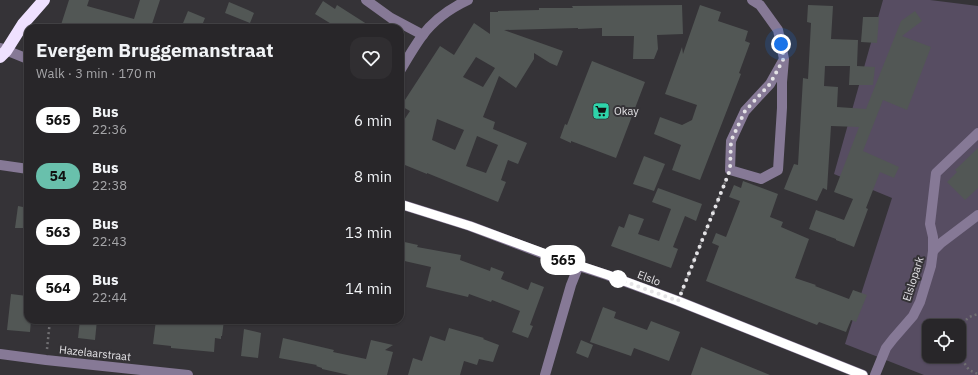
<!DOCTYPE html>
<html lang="en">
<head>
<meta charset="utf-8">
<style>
  body { margin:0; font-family:"IBM Plex Sans",sans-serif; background:#302e31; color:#f1f3f6; height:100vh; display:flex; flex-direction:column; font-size:15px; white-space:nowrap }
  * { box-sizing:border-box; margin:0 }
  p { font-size:13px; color:#a5a5a8 }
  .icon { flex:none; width:22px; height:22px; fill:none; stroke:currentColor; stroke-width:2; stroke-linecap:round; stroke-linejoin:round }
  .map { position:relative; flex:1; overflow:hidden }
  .drawer { position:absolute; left:24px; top:24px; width:380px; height:300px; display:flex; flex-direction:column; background:#282629; border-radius:12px; box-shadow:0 1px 3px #0004,0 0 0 1px #444346 }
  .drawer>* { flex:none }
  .badge { padding:0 8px; border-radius:13px; font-size:14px; line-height:26px }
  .fabs { position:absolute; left:922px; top:319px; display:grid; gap:8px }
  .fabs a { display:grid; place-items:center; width:44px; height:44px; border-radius:8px; background:#282629; box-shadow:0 1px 3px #0004,0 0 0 1px #444346; font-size:20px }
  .you { position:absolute; width:20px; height:20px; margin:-10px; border:3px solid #fff; border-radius:50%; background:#1a73e8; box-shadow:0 0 0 6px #1a73e833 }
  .map>.badge { position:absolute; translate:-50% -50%; box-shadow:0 0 0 2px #fff }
  .round { display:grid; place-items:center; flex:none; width:42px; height:42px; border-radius:12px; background:#302e31 }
  .summary { display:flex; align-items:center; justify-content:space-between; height:68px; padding:0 12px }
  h1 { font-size:19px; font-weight:700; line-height:30px }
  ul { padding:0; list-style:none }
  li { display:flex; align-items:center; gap:12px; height:56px; padding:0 12px }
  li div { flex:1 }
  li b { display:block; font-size:15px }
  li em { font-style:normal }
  li .badge { min-width:44px; font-weight:700; text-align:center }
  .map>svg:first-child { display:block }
  .green { fill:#574d62; fill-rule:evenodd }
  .building { fill:#525755; fill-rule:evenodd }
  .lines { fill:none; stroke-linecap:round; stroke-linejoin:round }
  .path { stroke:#706f72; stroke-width:2.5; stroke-dasharray:2 3; stroke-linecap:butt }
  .minor { stroke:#867996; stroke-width:10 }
  .highway { stroke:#efe1ff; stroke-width:12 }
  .line-casing { stroke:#fff; stroke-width:9 }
  .line { stroke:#fff; stroke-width:6 }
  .walk { stroke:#e4e3e6; stroke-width:4; stroke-dasharray:0 7.2 }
  .stop-dot { fill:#fff; stroke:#fff; stroke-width:2 }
  .labels { text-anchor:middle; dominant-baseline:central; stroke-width:4; stroke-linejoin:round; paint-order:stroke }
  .poi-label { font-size:11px; fill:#e4e3e6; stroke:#353337; text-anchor:start }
  .street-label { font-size:11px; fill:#e4e3e6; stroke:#353337 }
</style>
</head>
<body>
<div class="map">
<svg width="978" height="375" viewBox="0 0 978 375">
  <rect width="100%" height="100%" fill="#353337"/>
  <!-- green -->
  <path class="green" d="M883,0h47l48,6v369h-54l-79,-31 47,-146 -58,-24zM929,326h30v30h-30z"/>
  <!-- building -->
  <g class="building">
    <path d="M69,0h20l-2,6 47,13 6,-19h20l-8,24h3v4h-95z"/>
    <path d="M323,1l12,8 2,-4 36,23h-35l-23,-14z"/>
    <path d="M229,2l19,8 6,3 -4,10 -25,-10z"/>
    <path d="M682,5l1,29 -26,1 1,14 -4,10h-21l1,-23h-32v-8l-24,1v-1l-74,2 59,21 -6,15 -7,-3 -16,-10v6l-18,29 -17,-12 -16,41 12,5 -2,7 34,14 -9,21 -10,-4 -7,20 5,2 -8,20 -71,-29v1l-27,-11v-37l10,-15 -9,-5 39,-60 14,9 20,-32 16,11v-22h8v-1l41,-1v-2h34l-1,-2zM476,57l19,11 -12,19 -20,-10zM437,119l27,11 -9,20 -23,-10zM477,136l21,9 -12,28 -20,-7z"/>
    <path d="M700,5l21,7 -3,9 30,10 -3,10 5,2 -11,30 2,1 -41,106 -28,-10 9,-25 -27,-11 6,-17 22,8 10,-5 5,-15 -32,-11 17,-47 1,7z"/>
    <path d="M808,5l25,1 -2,33 27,1 -1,26 18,1 -2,18h-24l1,-19h-25l-1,20 14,1 -1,20 29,2 35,-88 14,-10 7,10 -20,15 29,11 -24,63 -24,-10 -20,51 36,16 -5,11 -14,-6 -14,36 2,1 -14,38 -18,-7v-1l-27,-10 7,-19 28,10 9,-21 -19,-7 25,-65 -28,-1 -4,64 -4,-2 -6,13 -33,-12 10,-25 4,1 5,-87 5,1 3,-56 -4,-1z"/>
    <path d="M188,11l17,7 -4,10h-20z"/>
    <path d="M863,17h16l-2,26 -16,-1z"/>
    <path d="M592,61l53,21 -29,76 -45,-17v2l-11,-5 5,-14 2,1z"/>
    <path d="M978,148v40l-13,12 -18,-18 10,-10 -2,-2z"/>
    <path d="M644,156l21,8 -11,27 -21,-7z"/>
    <path d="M743,181l35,13 -8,23 13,5 -2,5 28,12 -14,39 21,7 -1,1 34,13 4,-9 14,5 -11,27 -5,-2 -5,12 -27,-10 -2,3 -111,-44 13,-35 -7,-3 4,-10 10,4 14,-36 -11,-4 5,-12 7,3z"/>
    <path d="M658,188l44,16 -6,17 -11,-5 -12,31 5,2 -7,19 -60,-22 8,-20 5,2 5,-14 15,5 -6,15 21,7 12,-32 -19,-7z"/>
    <path d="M18,206l10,2v20h-13z"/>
    <path d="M400,241l18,4 -1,2 44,8 -1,5 30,11 1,-4 13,5 -3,7 27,11 3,-8 13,5 -14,38 3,1 -5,12 -16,-6 8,-21 -28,-11 -1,2 -22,-8 -1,3 -42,-10 5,-20 -31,-7z"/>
    <path d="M11,294l16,2 -1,16 2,1v7h3l-1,12 -23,-2z"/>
    <path d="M603,307l13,5 -2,6 33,12 4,-9 29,11 -11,29 -35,-13 -3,8 -41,-14z"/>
    <path d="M80,320h17l-2,20 -17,-2z"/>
    <path d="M156,320h68l-2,16h-1v3l-6,-1 -1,14 -43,-4v-2l-18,-2z"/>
    <path d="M449,328l35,10 -1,1 16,6 -6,17 -14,-3 -2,6 -13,-4 -4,14h-52l5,-17 9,3 8,-25 15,5z"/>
    <path d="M244,329l17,4 -3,25 -17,-2z"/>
    <path d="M283,338l51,12 -1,2 33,7 5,-19 22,5 -8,5 8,2 -6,23h-38l-27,-6v-1l-6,-2 1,-1 -38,-7z"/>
    <path d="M581,340l12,5 -5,13 -12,-5z"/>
    <path d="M701,347l69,28h-79z"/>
  </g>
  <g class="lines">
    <!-- path -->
    <g class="path">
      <path d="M682,291l44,-111"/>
      <path d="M959,327l10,-10 9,-3"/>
      <path d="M47,349l3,-29"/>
      <path d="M959,355l10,15 9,4"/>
    </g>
    <!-- minor -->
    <g class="minor">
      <path d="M366,0l25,18 32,17"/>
      <path d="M752,0l8,5 18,25 6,29 -2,23v26l-4,62 -17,9 -31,-9 1,-29 14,-30 25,-27 14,-25"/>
      <path d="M0,48l28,11"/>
      <path d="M400,71c7,-12 14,-24 22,-35 11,-15 29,-28 46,-36"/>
      <path d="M0,165l28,4"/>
      <path d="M400,204l70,22 87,33 50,16 71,26 185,74"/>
      <path d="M933,251l8,-8 37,-28"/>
      <path d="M0,354l46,6 142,15"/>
      <path d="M545,375l26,-90 8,-20"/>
      <path d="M875,375l11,-27 7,-9 20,-23 7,-14 11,-36 2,-15v-14l-3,-13 6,-51 42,-40"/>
    </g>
    <!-- highway -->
    <path class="highway" d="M0,57l6,-6 17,-27 21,-24"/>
  </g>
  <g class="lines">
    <defs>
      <path id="line" d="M400,204l70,22 87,32 51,17 70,26 185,74"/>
    </defs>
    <!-- line casing -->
    <use href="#line" class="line-casing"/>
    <!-- line -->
    <use href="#line" class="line"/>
    <!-- walk -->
    <path class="walk" d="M618,279l60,22 52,-131 1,-29 14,-30 25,-27 14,-26 -3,-14"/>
  </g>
  <!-- icons -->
  <defs>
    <symbol id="supermarket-square" viewBox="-11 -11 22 22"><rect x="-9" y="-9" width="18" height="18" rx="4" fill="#2ed4aa" stroke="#353337"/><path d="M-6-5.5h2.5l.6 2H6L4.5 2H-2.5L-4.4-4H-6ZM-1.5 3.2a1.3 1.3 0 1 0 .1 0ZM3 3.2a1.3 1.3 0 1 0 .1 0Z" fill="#111"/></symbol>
  </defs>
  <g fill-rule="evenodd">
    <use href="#supermarket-square" x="591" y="101" width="20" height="20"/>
  </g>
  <!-- markers -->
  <circle class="stop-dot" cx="618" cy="279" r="8"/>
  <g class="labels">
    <!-- poi labels -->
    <g class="poi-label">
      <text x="614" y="111">Okay</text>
    </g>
    <!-- street labels -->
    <g class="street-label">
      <text transform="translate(649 278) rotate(21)">Elslo</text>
      <text transform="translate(913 279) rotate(-72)">Elslopark</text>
      <text transform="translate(95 353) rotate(6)">Hazelaarstraat</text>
    </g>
  </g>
</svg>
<div class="fabs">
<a><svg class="icon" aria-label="locate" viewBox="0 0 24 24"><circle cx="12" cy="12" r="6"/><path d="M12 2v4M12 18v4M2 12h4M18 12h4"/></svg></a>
</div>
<div class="you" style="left:781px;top:44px"></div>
<b class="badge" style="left:563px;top:260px;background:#fff;color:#111">565</b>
<section class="drawer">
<div class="summary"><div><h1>Evergem Bruggemanstraat</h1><p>Walk · 3 min · 170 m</p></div><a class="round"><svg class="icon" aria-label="heart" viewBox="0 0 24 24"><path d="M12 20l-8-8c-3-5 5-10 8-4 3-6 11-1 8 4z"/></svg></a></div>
<ul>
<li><span class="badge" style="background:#fff;color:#111">565</span><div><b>Bus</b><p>22:36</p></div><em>6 min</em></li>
<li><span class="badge" style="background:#69c0ac;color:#111">54</span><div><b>Bus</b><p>22:38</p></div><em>8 min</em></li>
<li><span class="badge" style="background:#fff;color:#111">563</span><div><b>Bus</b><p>22:43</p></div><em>13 min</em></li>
<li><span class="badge" style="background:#fff;color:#111">564</span><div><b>Bus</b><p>22:44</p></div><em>14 min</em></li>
</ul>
</section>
</div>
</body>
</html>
